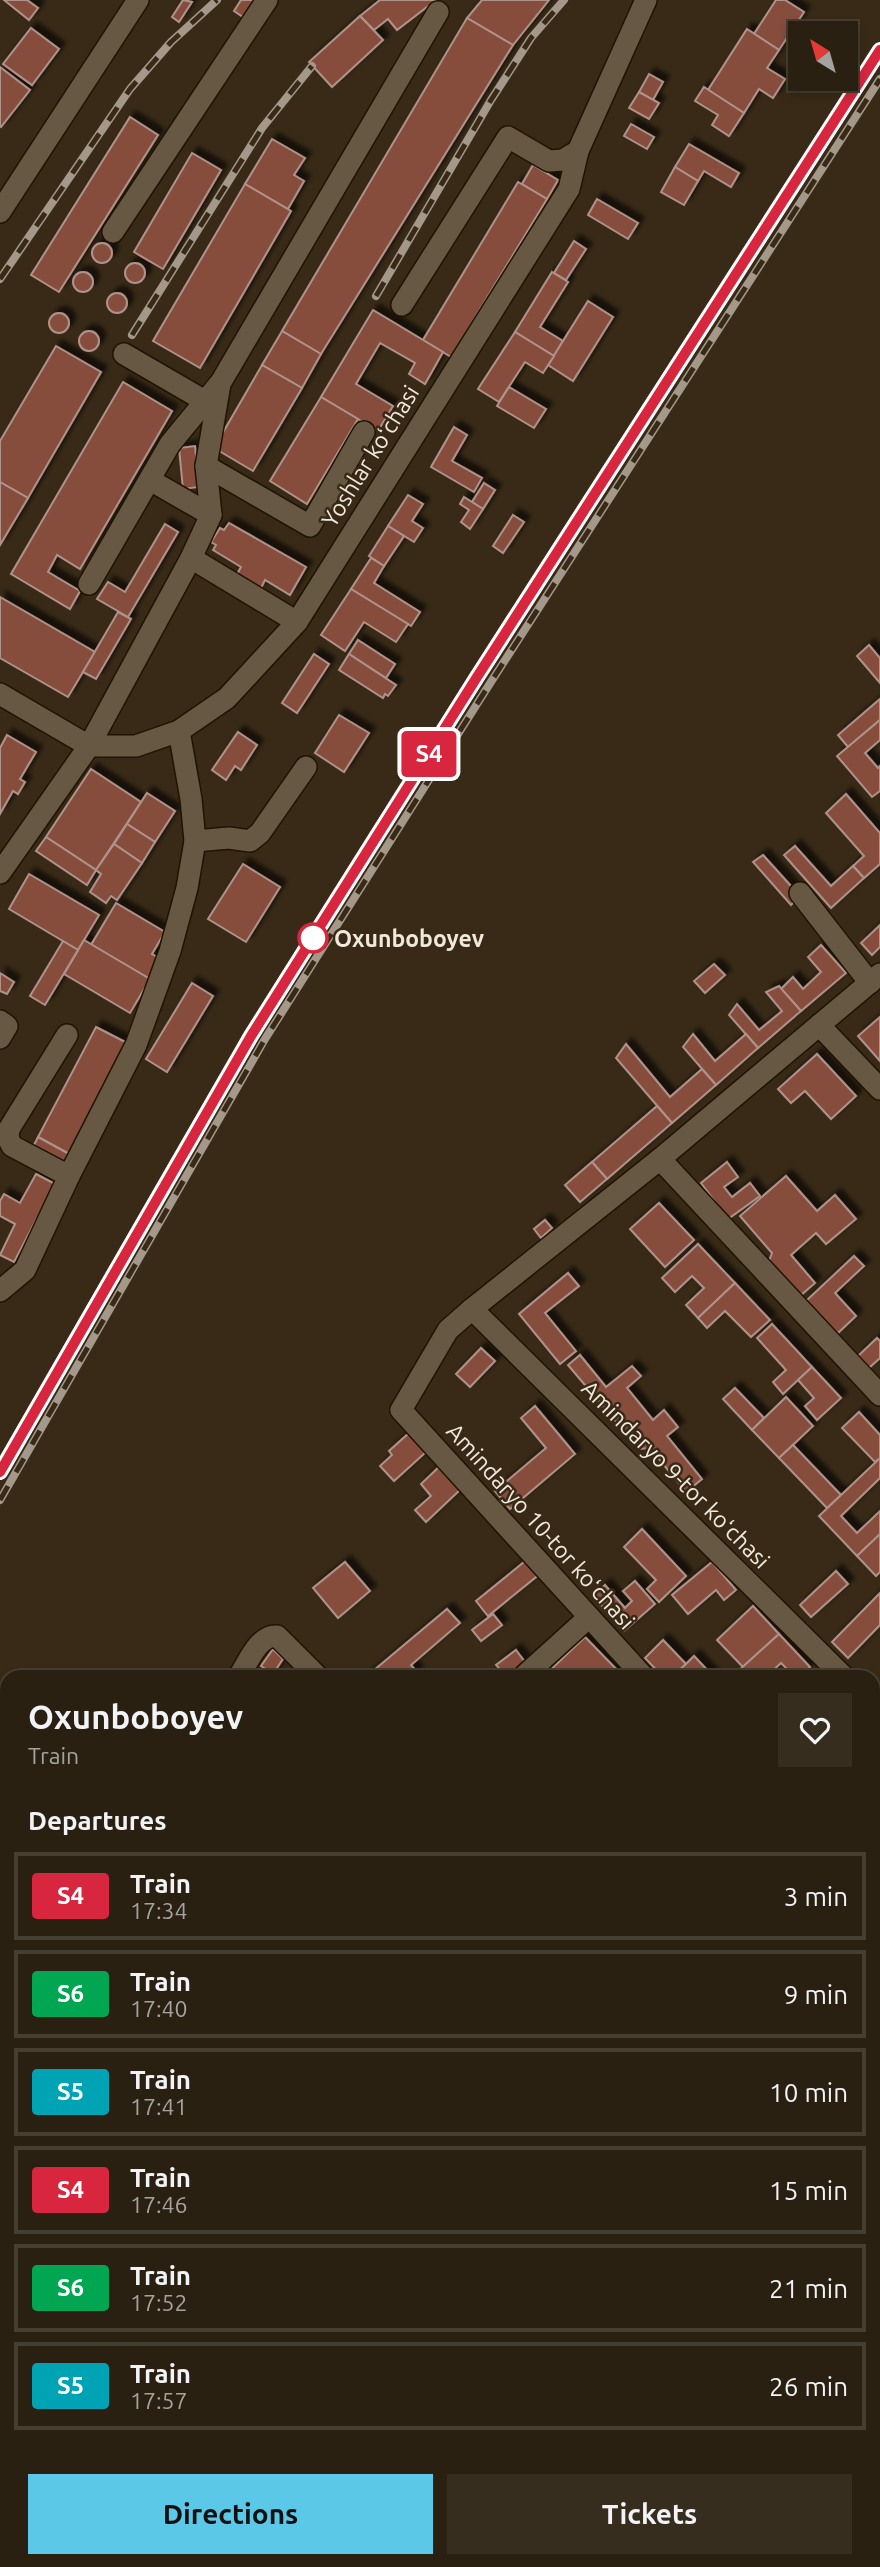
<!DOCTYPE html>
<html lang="en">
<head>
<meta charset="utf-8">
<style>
  body { margin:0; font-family:Ubuntu,sans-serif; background:#362d1f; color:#f1f3f6; height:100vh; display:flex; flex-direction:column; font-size:26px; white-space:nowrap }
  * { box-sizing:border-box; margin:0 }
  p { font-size:23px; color:#a5a39f }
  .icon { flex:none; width:38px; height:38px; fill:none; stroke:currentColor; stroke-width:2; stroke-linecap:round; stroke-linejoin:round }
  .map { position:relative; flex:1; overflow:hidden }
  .sheet { position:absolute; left:0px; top:1670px; width:880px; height:898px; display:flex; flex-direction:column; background:#2a2011; border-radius:21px 21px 0 0; box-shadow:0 4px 10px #0003,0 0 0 2px #463e31 }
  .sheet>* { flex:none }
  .badge { padding:0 14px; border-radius:5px; font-size:24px; line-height:46px }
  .needle { width:46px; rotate:323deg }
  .controls { position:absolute; left:788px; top:21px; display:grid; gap:14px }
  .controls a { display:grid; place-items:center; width:70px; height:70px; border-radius:0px; background:#2a2011; box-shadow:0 4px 10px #0003,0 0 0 2px #463e31; font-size:35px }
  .map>.badge { position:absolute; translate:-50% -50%; box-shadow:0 0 0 4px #fff }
  h2 { padding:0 28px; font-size:26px; line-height:63px }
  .round { display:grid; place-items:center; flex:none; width:74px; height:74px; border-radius:0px; background:#362d1f }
  .headline { display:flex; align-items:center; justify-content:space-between; height:119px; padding:0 28px }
  h1 { font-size:33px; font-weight:700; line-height:52px }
  .action { display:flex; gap:14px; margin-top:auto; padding:14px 28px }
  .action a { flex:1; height:80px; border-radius:0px; background:#5ac8e6; color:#111; font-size:28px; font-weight:700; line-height:80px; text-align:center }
  .action a+a { background:#362d1f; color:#f1f3f6 }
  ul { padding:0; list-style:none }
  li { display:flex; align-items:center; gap:21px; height:88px; margin:0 14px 10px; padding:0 14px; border:4px solid #463e31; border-radius:0px }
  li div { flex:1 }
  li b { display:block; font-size:26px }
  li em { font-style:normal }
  li .badge { min-width:77px; font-weight:700; text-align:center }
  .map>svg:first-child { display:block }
  .building { fill:#864d3e; stroke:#af928a; stroke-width:2; filter:url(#shadow) }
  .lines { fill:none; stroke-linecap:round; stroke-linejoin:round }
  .minor-casing { stroke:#1f1302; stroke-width:24 }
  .minor { stroke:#675844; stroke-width:21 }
  .rail-casing { stroke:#a39889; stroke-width:8 }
  .rail { stroke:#382a17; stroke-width:5; stroke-dasharray:16; stroke-linecap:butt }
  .line-casing { stroke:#fff; stroke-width:16 }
  .line { stroke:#d7263d; stroke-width:10 }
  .stop-dot { fill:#fff; stroke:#d7263d; stroke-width:3.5 }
  .labels { text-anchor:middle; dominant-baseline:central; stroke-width:5; stroke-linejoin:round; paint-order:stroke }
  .street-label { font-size:23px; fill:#f2e9dd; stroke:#382a17 }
  .stop-label { font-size:23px; font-weight:bold; fill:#f2e9dd; stroke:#382a17; text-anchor:start }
</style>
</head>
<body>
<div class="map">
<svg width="880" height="2567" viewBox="0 0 880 2567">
  <defs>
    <filter id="shadow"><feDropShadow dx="6" dy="-6" stdDeviation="2" flood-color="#0009"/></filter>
  </defs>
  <rect width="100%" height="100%" fill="#382a17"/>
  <!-- building -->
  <g class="building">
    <path d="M4,0h23l11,8 -9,12z"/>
    <path d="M183,0l9,2 -13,20 -7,-5z"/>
    <path d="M241,0h18l-9,13 -3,-2 -4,6 -9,-6z"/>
    <path d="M380,0h56l-39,30 -9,-11 -14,11 -14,-14z"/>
    <path d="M482,0h67l-36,45 -46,-27z"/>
    <path d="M776,0h9l19,12 -25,38 -25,-16z"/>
    <path d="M360,16l23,24 -51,47 -23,-25z"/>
    <path d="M467,18l46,27 -192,309 -39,-23z"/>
    <path d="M31,28l28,21 -27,36 -29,-21z"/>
    <path d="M747,29l32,21 -12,18 18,11 -12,19 -14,-9 -15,24 -36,-23z"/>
    <path d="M0,67l30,23 -29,37 -1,-1z"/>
    <path d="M649,74l14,8 -10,18 -14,-8z"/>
    <path d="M704,87l40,26 -15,23 -17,-11 6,-10 -23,-14z"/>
    <path d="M639,92l20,11 -10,16 -20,-11z"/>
    <path d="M130,117l28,18 -99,157 -28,-17z"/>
    <path d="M631,124l23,13 -7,12 -23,-13z"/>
    <path d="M272,139l33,19 -11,17 10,6 -16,28 -43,-25z"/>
    <path d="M689,144l50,29 -8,14 -27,-16 -6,10 -23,-14z"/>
    <path d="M192,153l29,17 -58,99 -29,-17z"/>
    <path d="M533,165l25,15 -11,19 -25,-15z"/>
    <path d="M675,167l23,14 -14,24 -23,-13z"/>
    <path d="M518,182l29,17 -96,158 -28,-17z"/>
    <path d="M245,184l46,27 -91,157 -47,-27z"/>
    <path d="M597,199l41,24 -10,16 -40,-24z"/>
    <path d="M574,241l12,8 -20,31 -12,-7z"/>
    <circle cx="102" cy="253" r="10"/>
    <circle cx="135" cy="273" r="10"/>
    <path d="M552,272l16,10 -28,45 23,14 -9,15 -39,-24z"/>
    <circle cx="83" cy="282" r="10"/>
    <circle cx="117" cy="303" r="10"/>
    <path d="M588,301l25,16 -40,64 -25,-16z"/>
    <path d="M373,310l70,42 -18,32 -16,-10 6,-11 -35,-20 -24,41 37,22 -15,25 -57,-34z"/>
    <circle cx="59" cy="323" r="10"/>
    <path d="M282,331l39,23 -19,34 -40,-23z"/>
    <circle cx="89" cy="341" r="10"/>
    <path d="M515,332l39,24 -11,17 -18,-11 -26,40 -21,-13z"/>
    <path d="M56,346l45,26 -73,126 -28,-16v-41z"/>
    <path d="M262,365l40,23 -49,83 -39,-23z"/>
    <path d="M123,382l49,29 -92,158 -23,-14 -9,17 32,19 -10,18 -59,-35z"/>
    <path d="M509,387l37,22 -12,19 -37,-22z"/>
    <path d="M321,397l37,22 -51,85 -37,-23z"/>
    <path d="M454,427l13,8 -15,26 30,17 -8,14 -43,-25z"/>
    <path d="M195,446l4,41 -16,2 -4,-41z"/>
    <path d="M0,482l28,16 -28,47z"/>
    <path d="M484,483l11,7 -12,19 -11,-7z"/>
    <path d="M408,495l15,9 -11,17 11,7 -9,14 -26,-16z"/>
    <path d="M464,497l19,12 -13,20 -9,-7 8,-12 -9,-6z"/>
    <path d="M513,515l11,7 -21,31 -10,-7z"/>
    <path d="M229,523l77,44 -16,28 -25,-15 -5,10 -24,-14 5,-9 -28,-17 3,-5 -5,-3 9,-14 4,2z"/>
    <path d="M165,524l13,8 -50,85 -31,-18 11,-17 17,10z"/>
    <path d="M388,526l16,10 -20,30 -15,-10z"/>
    <path d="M371,558l13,8 -10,17 46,29 -9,14 -60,-37z"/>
    <path d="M351,589l57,35 -12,18 -32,-20 -19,29 -24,-16z"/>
    <path d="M0,597l95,55 -27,45 -68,-39z"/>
    <path d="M118,612l13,7 -35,60 -13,-7z"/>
    <path d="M358,640l37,24 -9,14 -37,-24z"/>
    <path d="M869,645l11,13v25l-23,-27z"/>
    <path d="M314,654l15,10 -32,49 -15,-10z"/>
    <path d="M349,654l47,31 -8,11 -3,-2 -2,4 -44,-28z"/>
    <path d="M880,699v21l-32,27 -10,-12z"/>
    <path d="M339,715l30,18 -25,39 -29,-19z"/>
    <path d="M880,720v20l-15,13 13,15 2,-2v25l-8,6 -35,-41z"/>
    <path d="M238,732l19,13 -16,25 -6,-4 -9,14 -14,-10z"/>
    <path d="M7,735l29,17 -16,27 5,3 -7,12 -5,-3 -13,23v-66z"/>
    <path d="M91,769l50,33 -45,68 -50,-33z"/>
    <path d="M147,793l28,18 -20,31 -28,-18z"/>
    <path d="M846,794l34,39v31l-16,14 -11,-12 11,-10 -38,-43z"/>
    <path d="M127,824l28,18 -13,21 -28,-19z"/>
    <path d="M46,837l50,33 -9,15 -51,-34z"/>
    <path d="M114,844l28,19 -25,37 -6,-4 -5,7 -16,-11 11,-18 -5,-4z"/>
    <path d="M795,846l36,40 22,-20 11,12 -33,30 -47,-53z"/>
    <path d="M763,855l37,41 -9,9 -38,-43z"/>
    <path d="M243,864l37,23 -34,55 -38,-23z"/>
    <path d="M29,874l70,41 -21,35 -69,-41z"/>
    <path d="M116,903l49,29 -13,22 10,6 -12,19 -59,-34z"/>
    <path d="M880,925v22l-8,8 -11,-12z"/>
    <path d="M84,940l66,39 -20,34 -66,-39z"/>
    <path d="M63,941l15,9 -33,55 -15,-9z"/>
    <path d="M821,945l25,28 -45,38 -20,-22 12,-12 10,12 18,-17 -13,-15z"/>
    <path d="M714,964l11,11 -20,18 -11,-12z"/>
    <path d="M0,973l14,9 -7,12 -7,-3z"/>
    <path d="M192,983l21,13 -46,76 -21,-13z"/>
    <path d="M779,986l22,25 -43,37 -29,-33 8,-11 22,26 23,-19 -16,-19z"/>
    <path d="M880,1017v44l-22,-25z"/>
    <path d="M96,1027l33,17 -58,111 -33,-18z"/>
    <path d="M693,1034l22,27 31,-27 12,14 -42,37 -33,-38z"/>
    <path d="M626,1044l44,53 32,-28 14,16 -44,38 -56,-65z"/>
    <path d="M817,1054l39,42 -25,23 -26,-28 -14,12 -13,-14z"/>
    <path d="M657,1106l15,17 -65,56 -15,-17z"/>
    <path d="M38,1137l33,18 -6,12 -32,-20z"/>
    <path d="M592,1162l15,17 -27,23 -15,-17z"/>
    <path d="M727,1162l11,15 -14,10 8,10 18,-14 10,13 -32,23 -27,-36z"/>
    <path d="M36,1174l19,10 -41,78 -14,-7 15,-31 -15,-8v-15l4,-7 16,9z"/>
    <path d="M786,1176l31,35 18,-16 21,24 -30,25 -10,-11 -25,22 24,28 -15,13 -31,-35 3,-8 -32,-37z"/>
    <path d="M659,1203l35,37 -29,27 -35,-38z"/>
    <path d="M545,1220l7,8 -11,10 -7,-9z"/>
    <path d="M698,1244l37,39 -37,35 -12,-13 18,-17 -12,-12 -17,16 -13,-14z"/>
    <path d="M854,1256l10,10 -29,27 21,23 -19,18 -31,-33z"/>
    <path d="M568,1273l11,13 -34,27 31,38 -16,13 -41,-50z"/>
    <path d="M735,1283l35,37 -19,17 -26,-26 -18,17 -9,-10z"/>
    <path d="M772,1324l40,43 -29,27 -10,-12 13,-12 -29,-32z"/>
    <path d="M877,1338l3,3v17l-11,10 -11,-12z"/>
    <path d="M481,1348l14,13 -25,26 -14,-13z"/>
    <path d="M580,1355l26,32 26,-21 9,10 -14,12 26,32 11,-10 14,17 -11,9 35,43 -16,13 -36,-44 -11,1 -71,-84z"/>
    <path d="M812,1367l29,31 -24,22 -12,-14 9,-8 -16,-18z"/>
    <path d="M735,1388l29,30 -12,12 -29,-31z"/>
    <path d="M786,1397l27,29 -34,32 -27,-28z"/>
    <path d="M535,1406l40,48 -65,55 -15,-18 51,-43 -25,-30z"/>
    <path d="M859,1412l21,23v23l-5,4 -33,-34z"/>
    <path d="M409,1433l17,19 -32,29 -14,-15 12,-11 -3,-4z"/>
    <path d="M793,1445l48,50 -14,13 -48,-50z"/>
    <path d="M880,1458v20l-39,38 16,17 23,-22v23l-23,22 -38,-40z"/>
    <path d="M440,1466l21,23 -35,33 -11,-12 16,-14 -10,-12z"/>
    <path d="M642,1529l44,47 -27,26 -12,-13 9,-9 -32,-33z"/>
    <path d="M880,1534v38l-4,4 -19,-20z"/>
    <path d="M529,1558l12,15 -53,43 -12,-15z"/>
    <path d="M345,1562l25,29 -32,27 -25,-30z"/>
    <path d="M712,1562l24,28 -12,10 -8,-10 -28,24 -16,-19z"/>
    <path d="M836,1571l12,13 -37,33 -11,-12z"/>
    <path d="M635,1581l20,23 -31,27 -31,-35 12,-11 20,23 7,-7 -9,-10z"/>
    <path d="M880,1593v32l-32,33 -16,-16z"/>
    <path d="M753,1606l26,28 -36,33 -26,-27z"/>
    <path d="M447,1609l13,14 -49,42 6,7 -6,4h-44z"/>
    <path d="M493,1614l9,11 -21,16 -9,-11z"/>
    <path d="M779,1634l31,33 -10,9h-6l-13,-13 -14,13h-26l-4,-4z"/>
    <path d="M585,1637l38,39h-79z"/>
    <path d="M663,1640l23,24 -13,12h-11l-17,-18z"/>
    <path d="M273,1649l10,10 -10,15 -12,-8z"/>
    <path d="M516,1650l9,12 -19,14 -10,-11z"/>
    <path d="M694,1656l19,20h-40l13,-12z"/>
    <path d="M880,1856v55l-7,-7v-42z"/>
    <path d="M880,1950v44l-7,6v-43z"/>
    <path d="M7,1986v31l-7,-6v-17z"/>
    <path d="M878,2006l2,1v31l-7,7v-17l3,-3 -3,-2v-13z"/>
    <path d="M873,2064l7,4v24l-7,-4z"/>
    <path d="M873,2416l7,4v23l-7,11z"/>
  </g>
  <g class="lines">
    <defs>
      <g id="minor">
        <path d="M0,212l138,-212"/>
        <path d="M113,232l154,-232"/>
        <path d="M402,305l106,-168 41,24 14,-1 15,-9"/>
        <path d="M124,354l81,47"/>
        <path d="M206,466l104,60 54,-94"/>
        <path d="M150,480l61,35"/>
        <path d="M191,558l106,64"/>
        <path d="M89,584l81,-140 51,-62 217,-370"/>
        <path d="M0,694l89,52h47l43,-15 48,-33 70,-76 272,-433 9,-38 68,-151"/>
        <path d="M195,841l34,-3 21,3 10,-8 46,-66"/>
        <path d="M0,873l89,-127 102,-188 20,-43 -5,-49 14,-82"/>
        <path d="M800,893l70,90"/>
        <path d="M0,1021l7,5 -7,12"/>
        <path d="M819,1025l61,64"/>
        <path d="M67,1035l-58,94 -1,9 4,8 57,30"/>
        <path d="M660,1159l220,236"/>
        <path d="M0,1291l25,-21 44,-94 67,-131 34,-94 17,-63 8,-47 -4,-42 -12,-68"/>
        <path d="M472,1309l371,367"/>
        <path d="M239,1676c9,-13 19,-41 38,-40l40,40"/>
        <path d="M524,1676l64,-58"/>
        <path d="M643,1676l-242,-266 47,-80 24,-21 188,-150 220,-185"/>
        <path d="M873,1706l7,7"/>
        <path d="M873,1924l7,8"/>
        <path d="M873,2284l7,-8"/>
        <path d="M0,2307h7"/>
        <path d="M873,2378l7,4"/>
        <path d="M764,2560l4,7"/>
        <path d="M603,2567l7,-7"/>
      </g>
    </defs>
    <!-- minor casing -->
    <use href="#minor" class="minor-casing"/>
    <!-- minor -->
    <use href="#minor" class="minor"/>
    <defs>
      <g id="rail">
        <path d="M0,279l130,-190 41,-47 46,-42"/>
        <path d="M376,296l115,-196 40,-62 33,-38"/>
        <path d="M132,335l130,-207 50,-62"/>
        <path d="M0,1472l251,-436 226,-359 403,-627"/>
        <path d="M0,1500l265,-461 224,-354 391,-606"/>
      </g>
    </defs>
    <!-- rail casing -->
    <use href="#rail" class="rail-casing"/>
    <!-- rail -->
    <use href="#rail" class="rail"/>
  </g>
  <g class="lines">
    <defs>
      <path id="line" d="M0,1472l251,-436 226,-359 403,-627"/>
    </defs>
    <!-- line casing -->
    <use href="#line" class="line-casing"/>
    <!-- line -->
    <use href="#line" class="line"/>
  </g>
  <!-- markers -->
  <circle class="stop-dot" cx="313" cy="938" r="14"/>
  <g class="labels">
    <!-- street labels -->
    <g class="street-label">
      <text transform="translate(370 456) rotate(-58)">Yoshlar koʻchasi</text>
      <text transform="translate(676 1474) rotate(45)">Amindaryo 9-tor koʻchasi</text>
      <text transform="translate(541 1526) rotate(48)">Amindaryo 10-tor koʻchasi</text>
    </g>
    <!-- stop labels -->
    <g class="stop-label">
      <text x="334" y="938">Oxunboboyev</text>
    </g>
  </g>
</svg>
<div class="controls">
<a><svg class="needle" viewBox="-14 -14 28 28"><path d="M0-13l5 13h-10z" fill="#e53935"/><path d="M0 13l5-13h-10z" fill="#a5a39f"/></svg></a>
</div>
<b class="badge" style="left:429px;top:754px;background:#d7263d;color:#fff">S4</b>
<section class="sheet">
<div class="headline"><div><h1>Oxunboboyev</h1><p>Train</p></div><a class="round"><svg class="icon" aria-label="heart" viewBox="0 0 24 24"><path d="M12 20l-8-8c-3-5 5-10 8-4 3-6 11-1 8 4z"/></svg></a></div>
<h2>Departures</h2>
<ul>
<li><span class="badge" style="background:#d7263d;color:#fff">S4</span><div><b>Train</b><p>17:34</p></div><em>3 min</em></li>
<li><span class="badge" style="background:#00a651;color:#fff">S6</span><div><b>Train</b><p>17:40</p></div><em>9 min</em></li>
<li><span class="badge" style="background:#00a3b4;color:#fff">S5</span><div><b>Train</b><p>17:41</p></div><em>10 min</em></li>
<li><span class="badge" style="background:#d7263d;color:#fff">S4</span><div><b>Train</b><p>17:46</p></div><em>15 min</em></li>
<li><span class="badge" style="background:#00a651;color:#fff">S6</span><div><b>Train</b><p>17:52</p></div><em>21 min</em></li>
<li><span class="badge" style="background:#00a3b4;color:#fff">S5</span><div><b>Train</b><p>17:57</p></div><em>26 min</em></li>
</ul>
<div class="action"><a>Directions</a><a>Tickets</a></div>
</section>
</div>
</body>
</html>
